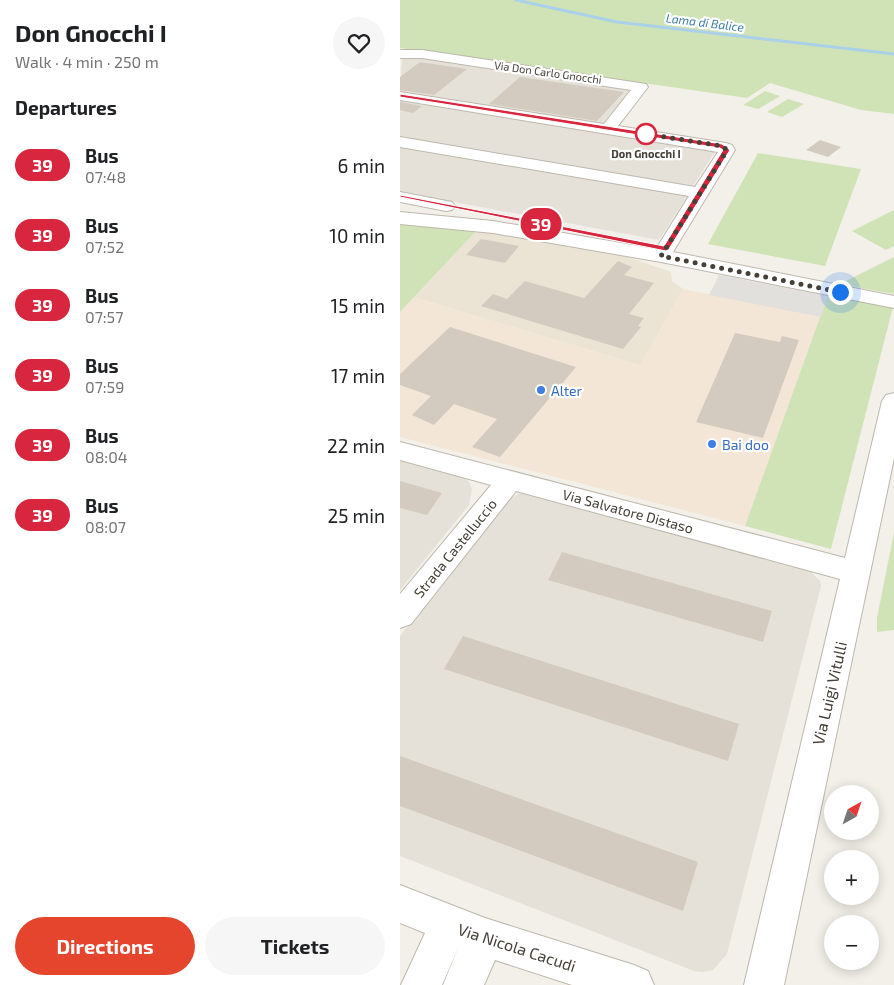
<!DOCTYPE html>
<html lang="en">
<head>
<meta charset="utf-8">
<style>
  body { margin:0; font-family:"Exo 2",sans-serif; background:#f6f6f6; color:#202124; height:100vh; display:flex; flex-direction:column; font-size:19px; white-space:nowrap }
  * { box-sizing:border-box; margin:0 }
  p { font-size:16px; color:#757577 }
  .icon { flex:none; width:28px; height:28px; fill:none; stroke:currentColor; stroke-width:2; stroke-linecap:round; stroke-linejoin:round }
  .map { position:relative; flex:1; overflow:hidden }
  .drawer { display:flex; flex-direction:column; background:#fff; width:400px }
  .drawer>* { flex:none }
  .badge { padding:0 10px; border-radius:16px; font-size:18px; line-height:32px }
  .needle { width:32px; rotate:40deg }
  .tools { position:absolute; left:424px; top:785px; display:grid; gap:10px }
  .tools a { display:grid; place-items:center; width:55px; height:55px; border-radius:50%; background:#fff; box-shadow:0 2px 12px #0003; font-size:25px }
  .you { position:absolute; width:25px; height:25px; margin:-12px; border:4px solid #fff; border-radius:50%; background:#1a73e8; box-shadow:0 0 0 8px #1a73e833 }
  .map>.badge { position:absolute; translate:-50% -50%; box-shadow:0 0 0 2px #fff }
  h2 { padding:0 15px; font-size:19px; line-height:45px }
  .round { display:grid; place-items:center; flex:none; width:52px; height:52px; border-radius:26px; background:#f6f6f6 }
  .head { display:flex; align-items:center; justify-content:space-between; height:85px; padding:0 15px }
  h1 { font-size:24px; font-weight:700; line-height:38px }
  .button { display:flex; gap:10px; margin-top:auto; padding:10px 15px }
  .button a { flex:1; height:58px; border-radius:30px; background:#e6452d; color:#fff; font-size:20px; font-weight:700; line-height:58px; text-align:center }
  .button a+a { background:#f6f6f6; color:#202124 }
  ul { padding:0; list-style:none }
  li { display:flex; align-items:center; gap:15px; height:70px; padding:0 15px }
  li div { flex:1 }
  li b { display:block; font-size:19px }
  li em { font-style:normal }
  li .badge { min-width:55px; font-weight:700; text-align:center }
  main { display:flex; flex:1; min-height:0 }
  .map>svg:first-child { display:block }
  .residential { fill:#e6e1d8 }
  .commercial { fill:#f3e6d6 }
  .education { fill:#ebe4d4 }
  .green { fill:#d0e3b6 }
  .parking { fill:#e2e0dd }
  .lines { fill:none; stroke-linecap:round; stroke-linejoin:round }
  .stream { stroke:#abd1ea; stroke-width:3 }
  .building { fill:#d3cbbf }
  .minor-casing { stroke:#beb7ac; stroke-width:2 }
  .minor { fill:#fff; fill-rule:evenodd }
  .line { fill:#d7263d; stroke:#fff }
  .walk { stroke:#464038; stroke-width:5; stroke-dasharray:0 9 }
  .stop-dot { fill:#fff; stroke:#d7263d; stroke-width:2.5 }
  .shop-dot { fill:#3f7fe0; stroke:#fff; stroke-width:2 }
  .labels { text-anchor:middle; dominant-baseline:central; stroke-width:4.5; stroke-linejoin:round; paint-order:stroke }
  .far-street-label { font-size:11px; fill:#464038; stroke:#fff }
  .far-stop-label { font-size:11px; font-weight:bold; fill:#464038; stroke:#fff }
  .far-water-label { font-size:12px; font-style:italic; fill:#3b7ca8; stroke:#fff }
  .shop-label { font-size:14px; fill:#366cbe; stroke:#fff; text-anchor:start }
  .street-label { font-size:14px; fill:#464038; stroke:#fff }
  .near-street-label { font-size:16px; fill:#464038; stroke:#fff }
</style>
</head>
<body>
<main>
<section class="drawer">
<div class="head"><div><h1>Don Gnocchi I</h1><p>Walk · 4 min · 250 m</p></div><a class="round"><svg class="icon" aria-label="heart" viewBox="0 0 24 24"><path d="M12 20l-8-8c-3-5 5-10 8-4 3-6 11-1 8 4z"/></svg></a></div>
<h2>Departures</h2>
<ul>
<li><span class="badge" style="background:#d7263d;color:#fff">39</span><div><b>Bus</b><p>07:48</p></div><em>6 min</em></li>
<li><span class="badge" style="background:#d7263d;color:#fff">39</span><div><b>Bus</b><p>07:52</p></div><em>10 min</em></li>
<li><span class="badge" style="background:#d7263d;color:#fff">39</span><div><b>Bus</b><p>07:57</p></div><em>15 min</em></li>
<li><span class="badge" style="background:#d7263d;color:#fff">39</span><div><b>Bus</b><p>07:59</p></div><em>17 min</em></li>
<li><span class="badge" style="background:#d7263d;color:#fff">39</span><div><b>Bus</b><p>08:04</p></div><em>22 min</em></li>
<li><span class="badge" style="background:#d7263d;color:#fff">39</span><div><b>Bus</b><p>08:07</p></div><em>25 min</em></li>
</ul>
<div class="button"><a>Directions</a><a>Tickets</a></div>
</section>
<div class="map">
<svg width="494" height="985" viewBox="0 0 494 985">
  <rect width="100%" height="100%" fill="#f3f0e9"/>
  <!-- residential -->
  <g class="residential">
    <path d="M17,57l216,31 -30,37 -203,-32 2,-34z"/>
    <path d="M0,99l316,51 -24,38 -292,-50z"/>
    <path d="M0,145l288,50 -29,45 -259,-48z"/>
    <path d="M0,460l62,16 7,6 3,7 -3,16 -69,85z"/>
    <path d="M120,493l282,75 8,3 10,10 1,5 -94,368 -14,16 -10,2 -9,-1 -294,-115v-220l109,-137z"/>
  </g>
  <!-- commercial -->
  <path class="commercial" d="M283,289l138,28 -76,209 -345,-89v-126l14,-14 226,68z"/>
  <!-- education -->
  <path class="education" d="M78,229l144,26 49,17 1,9 11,8 -43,76 -226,-68z"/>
  <!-- green -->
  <g class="green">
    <path d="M0,0h494v114l-33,-4 -91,-27 -23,15 -347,-50z"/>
    <path d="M365,91l15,5 -22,13 -15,-4z"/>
    <path d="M388,99l16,5 -22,13 -15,-5z"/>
    <path d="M358,153l103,16 -36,97 -117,-22z"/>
    <path d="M494,210v36l-8,4 -34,-19z"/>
    <path d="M0,220l78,9 -78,83z"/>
    <path d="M494,257v37l-54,-10z"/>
    <path d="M428,295l65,12 -62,242 -86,-23z"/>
    <path d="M494,532v98l-17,2v-14z"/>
  </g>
  <!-- parking -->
  <path class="parking" d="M319,275l109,21 -7,21 -112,-22z"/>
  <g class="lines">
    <!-- stream -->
    <path class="stream" d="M116,0l101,22 277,32"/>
  </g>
  <!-- building -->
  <g class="building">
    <path d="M20,62l47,7 -33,26 -34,-5v-13z"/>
    <path d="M120,77l28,4 76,11 -27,29 -108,-17z"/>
    <path d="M0,102l22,4 -9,7 -13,-3z"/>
    <path d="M420,140l21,7 -13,10 -22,-7z"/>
    <path d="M81,239l38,7 -14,17 -39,-8z"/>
    <path d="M218,261l14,6 -8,8 30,8 -25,31 15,4 -6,8 3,1 -18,22 -142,-43 12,-12 14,5 18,-18 59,17z"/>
    <path d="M50,327l126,40 -76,90 -28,-10 25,-28 -43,-15 -20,21 -22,-10 19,-19 -31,-11v-11z"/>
    <path d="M335,333l45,9 2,-6 17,4 -36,98 -67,-16z"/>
    <path d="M0,481l42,12 -15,22 -27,-7z"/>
    <path d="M162,552l210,59 -9,31 -215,-62z"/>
    <path d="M63,636l276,88 -11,37 -284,-92z"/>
    <path d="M0,756l298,106 -15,49 -283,-105z"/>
  </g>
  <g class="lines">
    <defs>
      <g id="minor">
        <path d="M0,50h22l224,34 2,3 -30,39 108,17 6,2 3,5 -62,102 221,44v12l-233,-46 -168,-29 -93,-9v-12l93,9 163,28 33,-53 -289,-49v-10l295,50 23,-35 -318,-52v-8l204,32 27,-34 -209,-32h-22z"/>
        <path d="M0,192l52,10 3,4 -3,4 -6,1 -46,-9z"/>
        <path d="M494,393v65l-110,527h-40l96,-406 -324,-88 -105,133 -11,4v-34l91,-109 -91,-25v-18l445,116 37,-157 4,-6z"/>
        <path d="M0,885l85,33 149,47 14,6 6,14h-82l-77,-25 -11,25h-41l16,-39 -17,39h-41l24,-52 -25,-10z"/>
      </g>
    </defs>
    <!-- minor casing -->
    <use href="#minor" class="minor-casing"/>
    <!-- minor -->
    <use href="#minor" class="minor"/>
  </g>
  <!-- line -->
  <path class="line" d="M0,94l322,50 8,6 -61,99 -3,2 -266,-54v-2l264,51 59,-96 -3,-2 -320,-51z"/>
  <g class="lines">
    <!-- walk -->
    <path class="walk" d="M246,134l76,12 5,4 -66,106 179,36"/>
  </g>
  <!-- markers -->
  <circle class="stop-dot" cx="246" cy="134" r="10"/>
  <g class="shop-dot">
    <circle cx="141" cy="390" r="5"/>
    <circle cx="312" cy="444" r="5"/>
  </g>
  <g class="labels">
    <!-- far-street labels -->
    <g class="far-street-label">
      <text transform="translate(148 72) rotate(8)">Via Don Carlo Gnocchi</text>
    </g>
    <!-- far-stop labels -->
    <g class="far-stop-label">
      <text x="246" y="153">Don Gnocchi I</text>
    </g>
    <!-- far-water labels -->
    <g class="far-water-label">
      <text transform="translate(305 22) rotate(7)">Lama di Balice</text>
    </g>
    <!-- shop labels -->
    <g class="shop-label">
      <text x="151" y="390">Alter</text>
      <text x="322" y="444">Bai doo</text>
    </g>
    <!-- street labels -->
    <g class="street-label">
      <text transform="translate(228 511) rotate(15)">Via Salvatore Distaso</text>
      <text transform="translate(55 548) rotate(-51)">Strada Castelluccio</text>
    </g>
    <!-- near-street labels -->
    <g class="near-street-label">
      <text transform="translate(429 693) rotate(-77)">Via Luigi Vitulli</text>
      <text transform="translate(117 947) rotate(18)">Via Nicola Cacudi</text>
    </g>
  </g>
</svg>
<div class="tools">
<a><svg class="needle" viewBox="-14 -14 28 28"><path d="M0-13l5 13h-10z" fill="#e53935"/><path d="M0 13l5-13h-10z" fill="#757577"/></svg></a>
<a>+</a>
<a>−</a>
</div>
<div class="you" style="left:440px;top:292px"></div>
<b class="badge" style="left:141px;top:224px;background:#d7263d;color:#fff">39</b>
</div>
</main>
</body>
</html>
